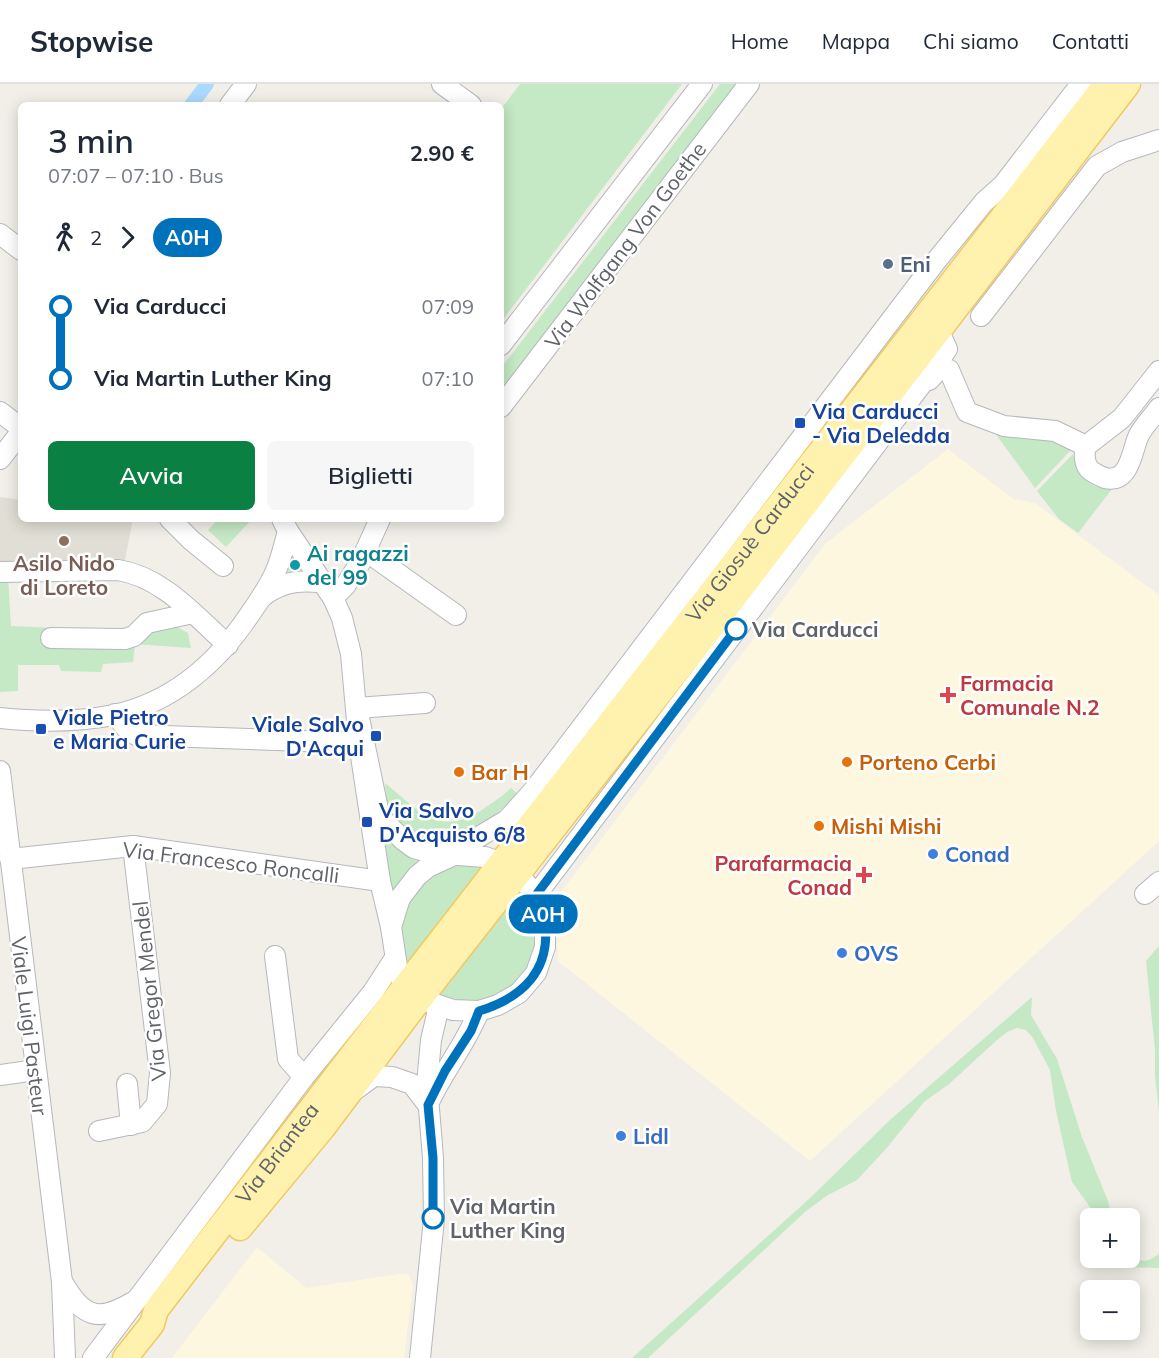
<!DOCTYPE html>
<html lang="it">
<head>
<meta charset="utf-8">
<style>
  body { margin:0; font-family:Mulish,sans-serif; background:#f6f6f7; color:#1f2937; height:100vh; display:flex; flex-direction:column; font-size:22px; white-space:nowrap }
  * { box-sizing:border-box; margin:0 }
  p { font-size:20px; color:#747a83 }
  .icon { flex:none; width:33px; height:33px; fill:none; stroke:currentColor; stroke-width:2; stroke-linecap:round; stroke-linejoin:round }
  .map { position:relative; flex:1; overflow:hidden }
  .sheet { position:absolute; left:18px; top:18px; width:486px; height:420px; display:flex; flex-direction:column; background:#fff; border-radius:9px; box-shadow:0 3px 15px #0003 }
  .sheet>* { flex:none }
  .badge { padding:0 12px; border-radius:20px; font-size:21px; line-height:39px }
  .tools { position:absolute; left:1080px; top:1124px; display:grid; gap:12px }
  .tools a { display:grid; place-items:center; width:60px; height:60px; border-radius:9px; background:#fff; box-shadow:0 3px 15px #0003; font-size:30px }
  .map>.badge { position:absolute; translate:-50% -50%; box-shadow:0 0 0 3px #fff }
  .legs { display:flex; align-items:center; gap:9px; height:66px; padding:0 30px; font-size:20px }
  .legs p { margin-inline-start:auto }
  .head { display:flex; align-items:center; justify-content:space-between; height:102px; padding:0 30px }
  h1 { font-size:33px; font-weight:600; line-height:45px }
  .cta { display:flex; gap:12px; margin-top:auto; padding:12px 30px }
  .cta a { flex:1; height:69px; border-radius:9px; background:#0b8043; color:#fff; font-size:24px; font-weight:600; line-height:69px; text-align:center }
  .cta a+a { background:#f6f6f7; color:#1f2937 }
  ul { padding:0 30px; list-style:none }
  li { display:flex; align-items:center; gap:21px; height:72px; font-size:22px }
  li i { display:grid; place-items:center; width:9px; height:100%; margin:0 8px; background:currentColor }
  li i::after { content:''; width:15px; height:15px; margin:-8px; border:4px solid; border-radius:50%; background:#fff }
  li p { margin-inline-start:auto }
  li:first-child i { background:linear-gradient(#0000 50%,currentColor 0) }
  li:last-child i { background:linear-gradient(currentColor 50%,#0000 0) }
  header { display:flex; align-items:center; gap:36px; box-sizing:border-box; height:84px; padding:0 30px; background:#fff; border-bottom:2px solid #e0e1e3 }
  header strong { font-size:28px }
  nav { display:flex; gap:33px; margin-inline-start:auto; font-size:21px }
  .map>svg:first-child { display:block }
  .commercial { fill:#fef7e0 }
  .education { fill:#e1ded6 }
  .green { fill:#c5e8c5 }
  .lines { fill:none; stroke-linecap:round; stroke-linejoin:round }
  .canal { stroke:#aadaff; stroke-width:14 }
  .minor-casing { stroke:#b5b8bc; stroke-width:22 }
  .major-casing { stroke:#f2c960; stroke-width:27 }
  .minor { stroke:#fff; stroke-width:20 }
  .major { stroke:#fff2af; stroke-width:24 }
  .line-1-casing { stroke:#fff; stroke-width:14 }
  .line-1 { stroke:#0072bc; stroke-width:9 }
  .service-dot { fill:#5c6f8a; stroke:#fff; stroke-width:2 }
  .transit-dot { fill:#1a4fb4; stroke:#fff; stroke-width:2 }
  .education-dot { fill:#8d6e63; stroke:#fff; stroke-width:2 }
  .culture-dot { fill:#0f9aa8; stroke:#fff; stroke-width:2 }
  .stop-1-dot { fill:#fff; stroke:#0072bc; stroke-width:3 }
  .health-dot { fill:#e0444e; stroke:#fff; stroke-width:2 }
  .food-dot { fill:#e8710a; stroke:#fff; stroke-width:2 }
  .shop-dot { fill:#3f7fe0; stroke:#fff; stroke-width:2 }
  .labels { text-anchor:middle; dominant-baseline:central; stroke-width:5; stroke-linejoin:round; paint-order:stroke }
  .street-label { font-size:21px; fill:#5f6368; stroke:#fff }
  .service-label { font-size:21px; font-weight:bold; fill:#4e5e75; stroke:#fff; text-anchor:start }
  .transit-label { font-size:21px; font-weight:bold; fill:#164399; stroke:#fff; text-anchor:start }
  .culture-label { font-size:21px; font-weight:bold; fill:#0d838f; stroke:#fff; text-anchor:start }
  .education-label { font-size:21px; font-weight:bold; fill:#785e54; stroke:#fff }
  .stop-label { font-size:21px; font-weight:bold; fill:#5f6368; stroke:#fff; text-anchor:start }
  .health-label { font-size:21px; font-weight:bold; fill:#be3a42; stroke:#fff; text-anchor:start }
  .food-label { font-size:21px; font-weight:bold; fill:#c56008; stroke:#fff; text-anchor:start }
  .shop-label { font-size:21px; font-weight:bold; fill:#366cbe; stroke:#fff; text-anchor:start }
</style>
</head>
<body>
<header>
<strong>Stopwise</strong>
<nav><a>Home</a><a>Mappa</a><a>Chi siamo</a><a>Contatti</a></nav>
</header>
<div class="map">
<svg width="1159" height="1274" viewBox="0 0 1159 1274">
  <rect width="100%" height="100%" fill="#f1efe8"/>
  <!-- commercial -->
  <g class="commercial">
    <path d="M948,365l65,50 22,4 124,92v246l-349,320 -252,-200 -3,-61 271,-357z"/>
    <path d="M257,1163l49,41 93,-14h9l5,11 -9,73h-232z"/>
  </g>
  <!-- education -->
  <path class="education" d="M0,413l21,3v19h112l-9,46 -124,-2z"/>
  <!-- green -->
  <g class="green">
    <path d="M520,0h162l-181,238v-213z"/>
    <path d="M720,0h22l-241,314v-30z"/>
    <path d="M990,342l71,15 10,9 -36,38z"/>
    <path d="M1073,370c6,23 13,34 39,35l-34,44 -19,-14 -22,-28z"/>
    <path d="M218,435h34l-26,28 -18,-17z"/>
    <path d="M293,466l14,23h-18l-1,-3z"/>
    <path d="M0,487l8,5 3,50 136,6 6,-18 35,19 3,15 -56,-4 -2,18 -30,2 -2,8 -40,-1 -2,-6h-41v26l-18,1z"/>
    <path d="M385,699c34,27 52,55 97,27 11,-8 20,-13 29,-22l7,6c-28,26 -72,72 -110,37 -21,-18 -21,-20 -23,-48z"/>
    <path d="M381,739l52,36 -39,41z"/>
    <path d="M459,779l34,1 -83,105c-17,-37 -9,-76 27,-98 6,-4 15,-5 22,-8z"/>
    <path d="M522,799l19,38 -10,49 -25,23 -34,10 -36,-9z"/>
    <path d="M1159,862v167l-4,-38v-25l-9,-89z"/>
    <path d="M1032,913l-1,18 26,44 25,78 26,64 4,17h-14l-26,-36 -16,-71 -6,-41 -17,-32 -7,-8 -9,-2 -10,4 -10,8 -48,44 -25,18 -39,48 -28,30 -29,15 -22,16 -158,147h-16l176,-158 83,-81z"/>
    <path d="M1159,1170v14l-32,-1 -10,-3 -3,-7h16v-2c14,8 15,8 29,-1z"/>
  </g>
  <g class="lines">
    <!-- canal -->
    <path class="canal" d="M191,21l16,-21"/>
    <defs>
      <g id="minor">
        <path d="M442,0l29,21"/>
        <path d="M230,21l16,-21"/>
        <path d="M0,150l21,16"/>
        <path d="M981,232l116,-150 25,-14 37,-12"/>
        <path d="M501,261l201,-261"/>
        <path d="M1159,287l-37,47 -36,28c-2,7 -2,17 3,23 4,4 11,7 16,9 26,6 27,-30 34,-43 5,-10 14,-18 20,-27"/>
        <path d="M929,296l10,-11 10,1 18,42 37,14 51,5 31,15"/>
        <path d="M501,323l248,-323"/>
        <path d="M0,328l21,16"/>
        <path d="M0,375l21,-27"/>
        <path d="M170,435l21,21 32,26"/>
        <path d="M282,435l6,12 45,67 9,20 9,36 8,89 21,138 11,46 7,46 8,12 14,14 33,11 26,1 19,-6 21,-12 17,-20 9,-26v-26l-9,-26 -18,-21 -16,-11 -17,-6 -53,-4 -18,-5 -11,-8 -20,-20 -4,-6 -22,-106"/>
        <path d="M366,467l90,64"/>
        <path d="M0,488l118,-2c45,7 77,46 110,75"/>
        <path d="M262,513c18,-15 38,-18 61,-14"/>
        <path d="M333,514l12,-12 15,-23 20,-44"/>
        <path d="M51,554l74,1 9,-3 13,-13 46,-10"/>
        <path d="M357,624l68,-5"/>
        <path d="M115,630l12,15 9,6 223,8"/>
        <path d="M0,634c37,4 78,4 114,-3 59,-13 104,-53 136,-101 9,-13 18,-26 24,-39 7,-14 10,-30 14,-44"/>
        <path d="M0,687l62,511 3,76"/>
        <path d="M10,775l123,-13 247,35"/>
        <path d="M1145,810l14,-12"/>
        <path d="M536,811l403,-534 8,-12 -9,-20"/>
        <path d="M391,843l9,-29 17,-22 11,-9 26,-12 13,-11 40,-24 27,-30 402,-529 48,-59 19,-17 78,-101"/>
        <path d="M275,872l13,103 16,18"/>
        <path d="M0,991l36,-5"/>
        <path d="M127,1000l4,41"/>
        <path d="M356,1005l18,-13 18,1 20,7 16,21"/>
        <path d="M430,1016c15,-31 36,-57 49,-89"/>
        <path d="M99,1047l43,-9 15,-18 3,-31 -27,-227"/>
        <path d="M63,1199c20,34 35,40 70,19"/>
        <path d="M93,1274l211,-281 69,-85 22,-34"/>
        <path d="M420,1274l14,-139 -1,-61 -6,-74 4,-44 8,-34"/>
      </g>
      <g id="major">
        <path d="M240,1144l82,-99 98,-130 293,-374 415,-541"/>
        <path id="s1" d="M125,1274l27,-34 4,-14 250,-325 700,-901"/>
      </g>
    </defs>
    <!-- minor casing -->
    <use href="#minor" class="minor-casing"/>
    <!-- major casing -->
    <use href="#major" class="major-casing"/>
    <!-- minor -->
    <use href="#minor" class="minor"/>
    <!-- major -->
    <use href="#major" class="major"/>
  </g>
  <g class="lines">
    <defs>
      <path id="line-1" d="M433,1134v-60l-5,-53 17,-34 26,-40 8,-20c43,-13 72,-40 66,-89 -1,-9 -6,-18 -9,-27l200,-266"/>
    </defs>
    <!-- line-1 casing -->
    <use href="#line-1" class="line-1-casing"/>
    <!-- line-1 -->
    <use href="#line-1" class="line-1"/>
  </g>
  <!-- markers -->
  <circle class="service-dot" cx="888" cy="180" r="6"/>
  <g class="transit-dot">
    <rect x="794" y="333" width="12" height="12" rx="3"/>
    <rect x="35" y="639" width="12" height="12" rx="3"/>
    <rect x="370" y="646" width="12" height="12" rx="3"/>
    <rect x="361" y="732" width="12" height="12" rx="3"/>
  </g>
  <circle class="education-dot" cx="64" cy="457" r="6"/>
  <circle class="culture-dot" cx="295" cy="481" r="6"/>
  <g class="stop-1-dot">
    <circle cx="736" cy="545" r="10"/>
    <circle cx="433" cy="1134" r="10"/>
  </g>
  <g class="health-dot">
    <path d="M945 602h6v6h6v6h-6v6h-6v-6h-6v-6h6z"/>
    <path d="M861 782h6v6h6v6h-6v6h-6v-6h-6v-6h6z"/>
  </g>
  <g class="food-dot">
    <circle cx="847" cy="678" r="6"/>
    <circle cx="459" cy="688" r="6"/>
    <circle cx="819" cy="742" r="6"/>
  </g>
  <g class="shop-dot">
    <circle cx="933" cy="770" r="6"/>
    <circle cx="842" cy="869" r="6"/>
    <circle cx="621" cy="1052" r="6"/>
  </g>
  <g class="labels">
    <!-- street labels -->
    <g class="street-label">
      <text transform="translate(625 161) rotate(-53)">Via Wolfgang Von Goethe</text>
      <text stroke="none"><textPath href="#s1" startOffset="1028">Via Giosuè Carducci</textPath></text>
      <text transform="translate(231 778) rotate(7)">Via Francesco Roncalli</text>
      <text transform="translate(149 907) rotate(-96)">Via Gregor Mendel</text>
      <text transform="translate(30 942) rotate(83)">Viale Luigi Pasteur</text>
      <text stroke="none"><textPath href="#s1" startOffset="256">Via Briantea</textPath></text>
    </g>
    <!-- service labels -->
    <g class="service-label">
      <text x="900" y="180">Eni</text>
    </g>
    <!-- transit labels -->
    <g class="transit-label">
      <text x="812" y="327">Via Carducci<tspan x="812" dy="24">- Via Deledda</tspan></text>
      <text x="53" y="633">Viale Pietro<tspan x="53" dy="24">e Maria Curie</tspan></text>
      <text x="364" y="640" text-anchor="end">Viale Salvo<tspan x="364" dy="24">D'Acqui</tspan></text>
      <text x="379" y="726">Via Salvo<tspan x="379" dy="24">D'Acquisto 6/8</tspan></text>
    </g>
    <!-- culture labels -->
    <g class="culture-label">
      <text x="307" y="469">Ai ragazzi<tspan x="307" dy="24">del 99</tspan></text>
    </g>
    <!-- education labels -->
    <g class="education-label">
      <text x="64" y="479">Asilo Nido<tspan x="64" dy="24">di Loreto</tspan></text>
    </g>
    <!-- stop labels -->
    <g class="stop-label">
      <text x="752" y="545">Via Carducci</text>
      <text x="450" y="1122">Via Martin<tspan x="450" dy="24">Luther King</tspan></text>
    </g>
    <!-- health labels -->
    <g class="health-label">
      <text x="960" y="599">Farmacia<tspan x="960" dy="24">Comunale N.2</tspan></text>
      <text x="852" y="779" text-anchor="end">Parafarmacia<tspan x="852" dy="24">Conad</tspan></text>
    </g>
    <!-- food labels -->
    <g class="food-label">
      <text x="859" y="678">Porteno Cerbi</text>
      <text x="471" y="688">Bar H</text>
      <text x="831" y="742">Mishi Mishi</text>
    </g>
    <!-- shop labels -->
    <g class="shop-label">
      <text x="945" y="770">Conad</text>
      <text x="854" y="869">OVS</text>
      <text x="633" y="1052">Lidl</text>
    </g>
  </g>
</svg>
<div class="tools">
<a>+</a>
<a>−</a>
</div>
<b class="badge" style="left:543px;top:830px;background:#0072bc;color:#fff">A0H</b>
<section class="sheet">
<div class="head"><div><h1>3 min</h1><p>07:07 – 07:10 · Bus</p></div><b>2.90 €</b></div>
<div class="legs"><svg class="icon" aria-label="walk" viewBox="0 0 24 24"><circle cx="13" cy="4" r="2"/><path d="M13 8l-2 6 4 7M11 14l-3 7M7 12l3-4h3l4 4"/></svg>2<svg class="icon" aria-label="forward" viewBox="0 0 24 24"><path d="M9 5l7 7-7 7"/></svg><b class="badge" style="background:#0072bc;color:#fff">A0H</b></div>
<ul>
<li><i style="color:#0072bc"></i><b>Via Carducci</b><p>07:09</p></li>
<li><i style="color:#0072bc"></i><b>Via Martin Luther King</b><p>07:10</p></li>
</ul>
<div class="cta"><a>Avvia</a><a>Biglietti</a></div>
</section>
</div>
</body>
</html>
